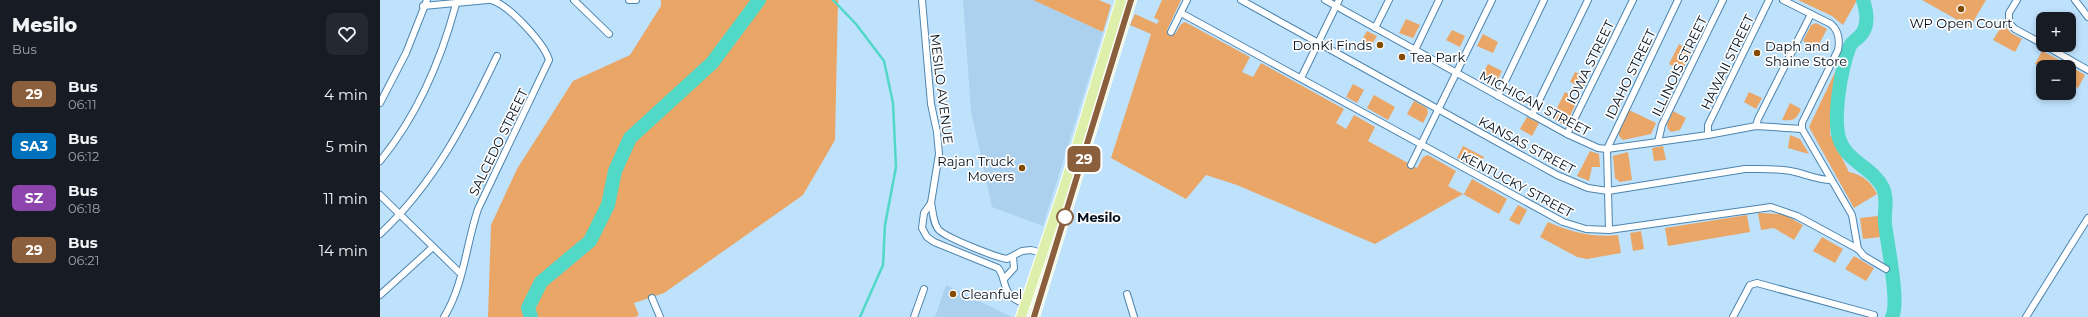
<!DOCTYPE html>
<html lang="en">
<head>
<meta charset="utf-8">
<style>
  body { margin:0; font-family:Montserrat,sans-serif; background:#242831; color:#f1f3f6; height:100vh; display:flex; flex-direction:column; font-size:15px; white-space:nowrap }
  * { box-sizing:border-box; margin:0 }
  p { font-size:13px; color:#9ea1a6 }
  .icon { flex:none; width:22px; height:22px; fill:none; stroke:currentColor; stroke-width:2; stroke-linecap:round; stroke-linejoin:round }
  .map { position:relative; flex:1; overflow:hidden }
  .side { display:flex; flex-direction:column; background:#171b24; width:380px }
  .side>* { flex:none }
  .badge { padding:0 8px; border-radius:6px; font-size:14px; line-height:26px }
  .controls { position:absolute; left:1656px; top:12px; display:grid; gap:8px }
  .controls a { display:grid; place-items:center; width:40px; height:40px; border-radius:8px; background:#171b24; box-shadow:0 2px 6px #0003; font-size:20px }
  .map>.badge { position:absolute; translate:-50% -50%; box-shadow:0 0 0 2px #fff }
  .round { display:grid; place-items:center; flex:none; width:42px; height:42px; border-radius:8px; background:#242831 }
  .summary { display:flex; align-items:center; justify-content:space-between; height:68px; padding:0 12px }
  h1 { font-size:19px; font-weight:800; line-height:30px }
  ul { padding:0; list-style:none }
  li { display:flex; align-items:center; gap:12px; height:52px; padding:0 12px }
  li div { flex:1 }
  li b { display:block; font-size:15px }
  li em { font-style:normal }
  li .badge { min-width:44px; font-weight:700; text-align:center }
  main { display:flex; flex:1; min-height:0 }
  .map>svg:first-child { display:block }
  .built { fill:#acd1ef }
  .green { fill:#eaa666 }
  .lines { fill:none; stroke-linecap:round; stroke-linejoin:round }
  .stream { stroke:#51d8c6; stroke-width:2.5 }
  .river { stroke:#51d8c6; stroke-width:14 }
  .minor-casing { stroke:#4d85af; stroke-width:8 }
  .primary-casing { stroke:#fff; stroke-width:12 }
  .minor { stroke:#fff; stroke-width:6 }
  .primary { stroke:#dcf0ab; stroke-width:10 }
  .line-casing { stroke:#fff; stroke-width:9 }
  .line { stroke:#8b5e3c; stroke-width:6 }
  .poi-dot { fill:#844a00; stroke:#fcfdfc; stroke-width:1.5 }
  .stop-dot { fill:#fff; stroke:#8b5e3c; stroke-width:2 }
  .labels { text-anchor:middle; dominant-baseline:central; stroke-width:3.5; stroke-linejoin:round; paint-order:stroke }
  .poi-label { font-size:13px; fill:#000e1d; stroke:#fcfdfc; text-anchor:start }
  .street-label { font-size:13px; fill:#000e1d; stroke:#fcfdfc }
  .stop-label { font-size:13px; font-weight:bold; fill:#000e1d; stroke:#fcfdfc; text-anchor:start }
</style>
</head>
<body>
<main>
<section class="side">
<div class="summary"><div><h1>Mesilo</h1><p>Bus</p></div><a class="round"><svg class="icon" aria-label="heart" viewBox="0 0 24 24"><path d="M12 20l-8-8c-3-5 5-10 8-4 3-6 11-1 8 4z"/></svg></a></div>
<ul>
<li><span class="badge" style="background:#8b5e3c;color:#fff">29</span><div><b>Bus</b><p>06:11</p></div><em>4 min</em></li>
<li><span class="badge" style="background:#0072bc;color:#fff">SA3</span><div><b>Bus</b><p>06:12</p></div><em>5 min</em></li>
<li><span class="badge" style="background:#8e44ad;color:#fff">SZ</span><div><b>Bus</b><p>06:18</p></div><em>11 min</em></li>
<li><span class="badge" style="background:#8b5e3c;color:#fff">29</span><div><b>Bus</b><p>06:21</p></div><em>14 min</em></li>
</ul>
</section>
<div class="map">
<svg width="1708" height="317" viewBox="0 0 1708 317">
  <rect width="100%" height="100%" fill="#bee1fc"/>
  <!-- built -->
  <g class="built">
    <path d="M583,0h70l70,32 -60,194 -51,-19 -21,-96z"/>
    <path d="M566,285l64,31v1h-75z"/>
  </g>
  <!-- green -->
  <g class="green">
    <path d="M281,0h177l-3,140 -32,55 -139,98 -30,10 5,12 -4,2h-147l3,-92 26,-56 56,-88 57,-26 31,-49z"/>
    <path d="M653,0h66l12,5 -8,27z"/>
    <path d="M782,0h19l-14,30 8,4 6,-10 4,-2 65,35 -8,15 11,5 8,-14 83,46 -8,14 10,6 8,-14 21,12 -7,14 49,27 6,-11 5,-2 28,16 -8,15 13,7 3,1 8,-15 35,20 -8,15 -36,-20 -88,50 -138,-59 -31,-10 -20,24 -75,-41 40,-124 -21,-9 5,-11 22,10 2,-4 -5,-2z"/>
    <path d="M1418,0h59l-14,25 -11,-9z"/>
    <path d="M1542,0h64l-16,27z"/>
    <path d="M1026,19l14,6 -7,13 -14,-5z"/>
    <path d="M1436,23l11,6 -10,19 -14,-7 8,-16z"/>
    <path d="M1623,24l8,9 11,6 -7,13 -22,-12z"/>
    <path d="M1072,30l13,6 -5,11 -14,-7z"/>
    <path d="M987,31l10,5 -7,12 -10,-5z"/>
    <path d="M1103,34l15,8 -5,11 -16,-7z"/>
    <path d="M1299,44l13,7 -10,20 -13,-7z"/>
    <path d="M1466,49l-13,47 -3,38 19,38c14,3 22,10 28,22l-23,14 -45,-81z"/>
    <path d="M1662,51l23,12 -2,4 -20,1 -8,-4z"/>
    <path d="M1108,64l14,7 -5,10 -4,2 -12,-6z"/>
    <path d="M1695,69l10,6 -7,13 -9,-5z"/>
    <path d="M1195,72l13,6 -5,10 -13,-6z"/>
    <path d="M973,84l11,6 -7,13 -11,-6z"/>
    <path d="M1185,92l13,7 -11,23 -5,2 -10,-6z"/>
    <path d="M1369,92l13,6 -6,11 -12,-7z"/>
    <path d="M994,95l21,12 -7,13 -21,-12z"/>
    <path d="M1034,101l13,7 1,5 -5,10 -16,-9z"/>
    <path d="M1410,103l11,6c-5,11 -7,12 -19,11z"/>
    <path d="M1249,110l27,13 -5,11 -28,6 -4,-4v-5z"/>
    <path d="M1293,111l13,7 -6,12 -9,2 -3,-3 -1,-5z"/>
    <path d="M1147,117l12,6 -7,13 -12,-7z"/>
    <path d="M1410,135l10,4 9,15 -21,-6z"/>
    <path d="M1083,146l21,11 -7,12 -20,-11z"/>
    <path d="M1283,146l3,14 -12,1 -2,-13z"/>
    <path d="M1210,151l9,3 1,13h-8l-3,14 -12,-5z"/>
    <path d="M1248,152l4,28 -12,2 -5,-4 -2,-22z"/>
    <path d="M1138,205l9,5 -8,15 -10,-5z"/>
    <path d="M1378,213l25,1 20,11 -9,15 -20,-12 -13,2z"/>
    <path d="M1367,215l3,17 -82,14 -3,-18z"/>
    <path d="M1498,216l3,21 -18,2 -3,-21z"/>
    <path d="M1168,222c23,10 45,16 70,13l3,18 -34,6 -10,-2 -37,-20z"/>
    <path d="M1261,231l3,18 -11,2 -3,-18z"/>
    <path d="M1442,237l21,12 -8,14 -22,-12z"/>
    <path d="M1474,256l20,12 -8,13 -21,-12z"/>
  </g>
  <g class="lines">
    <!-- stream -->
    <path class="stream" d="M453,0l23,24 28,37 9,42 3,64 -11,58 -2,40 -23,52"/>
    <!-- river -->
    <g class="river">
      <path d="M1483,0c4,12 7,27 -4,37 -4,3 -8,6 -10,11 -8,22 -16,67 -10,90 7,24 34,29 44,50 5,11 1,23 2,36 2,19 15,79 7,93"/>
      <path d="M151,317l-3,-9 13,-26 49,-41 18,-36 7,-34 15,-33 82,-75 47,-63"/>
    </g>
    <defs>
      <g id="minor">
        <path d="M194,0l35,34"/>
        <path d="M249,0h7"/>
        <path d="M542,0l9,104 6,28 2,22 -8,49 -7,10 -2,15 5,9 7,5 64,26c5,6 5,12 8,20 4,13 20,16 31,20"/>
        <path d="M861,0l316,175 31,13 20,3 137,-22c16,0 34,-1 50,3 13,3 23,8 36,8"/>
        <path d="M945,0l242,134 31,14 9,1 101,-14 48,-9 46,3"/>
        <path d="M1403,0l48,24c8,7 9,16 7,26l-36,73v6l50,86 6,34"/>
        <path d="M1637,0l-8,13v10l6,6 28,15"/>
        <path d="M1695,0l13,17"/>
        <path d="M43,6l65,-6"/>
        <path d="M801,13l382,209 23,7 23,1 162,-23 26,9 61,33 6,7 22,13"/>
        <path d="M995,28l14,-28"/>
        <path d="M791,32l16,-32"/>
        <path d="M1664,45l44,25"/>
        <path d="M1035,50l24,-50"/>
        <path d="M921,78l38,-78"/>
        <path d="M1118,96l46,-96"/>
        <path d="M0,103l26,-50 21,-53"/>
        <path d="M1152,115l56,-115"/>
        <path d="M1376,126l2,-7 53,-105"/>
        <path d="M1187,134l66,-134"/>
        <path d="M1328,135v-10l61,-125"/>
        <path d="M1278,142l4,-17 61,-125"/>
        <path d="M0,161c37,-45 61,-101 76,-157"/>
        <path d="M1031,165l81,-165"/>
        <path d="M0,195l81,79"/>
        <path d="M551,203c2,8 2,21 8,27 8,8 56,27 68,29l15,-8 9,-1 22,6"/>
        <path d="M1229,230l-2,-81 71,-149"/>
        <path d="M0,234c54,-50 86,-113 117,-178"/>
        <path d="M624,279l10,-11 -1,-11"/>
        <path d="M747,294l7,23"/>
        <path d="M0,295l53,-48"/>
        <path d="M272,298l8,19"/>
        <path d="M64,317c20,-32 22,-73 34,-108l71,-149c-5,-17 -41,-56 -58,-60"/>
        <path d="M534,317l10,-28"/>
        <path d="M1353,317l17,-32 7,-2 117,32"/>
        <path d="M1646,317l62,-99"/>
      </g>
      <g id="primary">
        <path d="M641,317l45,-135 55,-182"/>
        <path d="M654,317l97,-317"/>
      </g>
    </defs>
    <!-- minor casing -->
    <use href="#minor" class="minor-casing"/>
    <!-- primary casing -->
    <use href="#primary" class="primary-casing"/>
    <!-- minor -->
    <use href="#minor" class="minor"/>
    <!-- primary -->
    <use href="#primary" class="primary"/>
  </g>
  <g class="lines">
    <defs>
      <path id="line" d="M654,317l97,-317"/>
    </defs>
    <!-- line casing -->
    <use href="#line" class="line-casing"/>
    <!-- line -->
    <use href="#line" class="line"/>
  </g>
  <!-- markers -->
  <g class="poi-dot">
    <circle cx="1581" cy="9" r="4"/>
    <circle cx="1000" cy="45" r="4"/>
    <circle cx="1377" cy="53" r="4"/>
    <circle cx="1022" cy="57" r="4"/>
    <circle cx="642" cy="168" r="4"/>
    <circle cx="573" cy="294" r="4"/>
  </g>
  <circle class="stop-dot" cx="685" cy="217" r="8"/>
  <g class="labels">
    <!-- poi labels -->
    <g class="poi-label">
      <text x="1581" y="23" text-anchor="middle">WP Open Court</text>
      <text x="992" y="45" text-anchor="end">DonKi Finds</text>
      <text x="1385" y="46">Daph and<tspan x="1385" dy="15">Shaine Store</tspan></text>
      <text x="1030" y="57">Tea Park</text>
      <text x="634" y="161" text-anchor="end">Rajan Truck<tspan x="634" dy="15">Movers</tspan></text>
      <text x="581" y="294">Cleanfuel</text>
    </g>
    <!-- street labels -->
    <g class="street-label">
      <text transform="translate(1210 62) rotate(-64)">IOWA STREET</text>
      <text transform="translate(1347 62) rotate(-64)">HAWAII STREET</text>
      <text transform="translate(1299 66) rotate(-64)">ILLINOIS STREET</text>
      <text transform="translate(1250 74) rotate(-64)">IDAHO STREET</text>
      <text transform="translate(562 89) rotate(83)">MESILO AVENUE</text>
      <text transform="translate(1155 103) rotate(28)">MICHIGAN STREET</text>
      <text transform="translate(118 142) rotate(-64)">SALCEDO STREET</text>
      <text transform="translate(1147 145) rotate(28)">KANSAS STREET</text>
      <text transform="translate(1137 184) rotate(28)">KENTUCKY STREET</text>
    </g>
    <!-- stop labels -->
    <g class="stop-label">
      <text x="697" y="217">Mesilo</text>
    </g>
  </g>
</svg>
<div class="controls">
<a>+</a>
<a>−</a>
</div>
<b class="badge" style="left:704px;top:159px;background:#8b5e3c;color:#fff">29</b>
</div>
</main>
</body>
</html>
